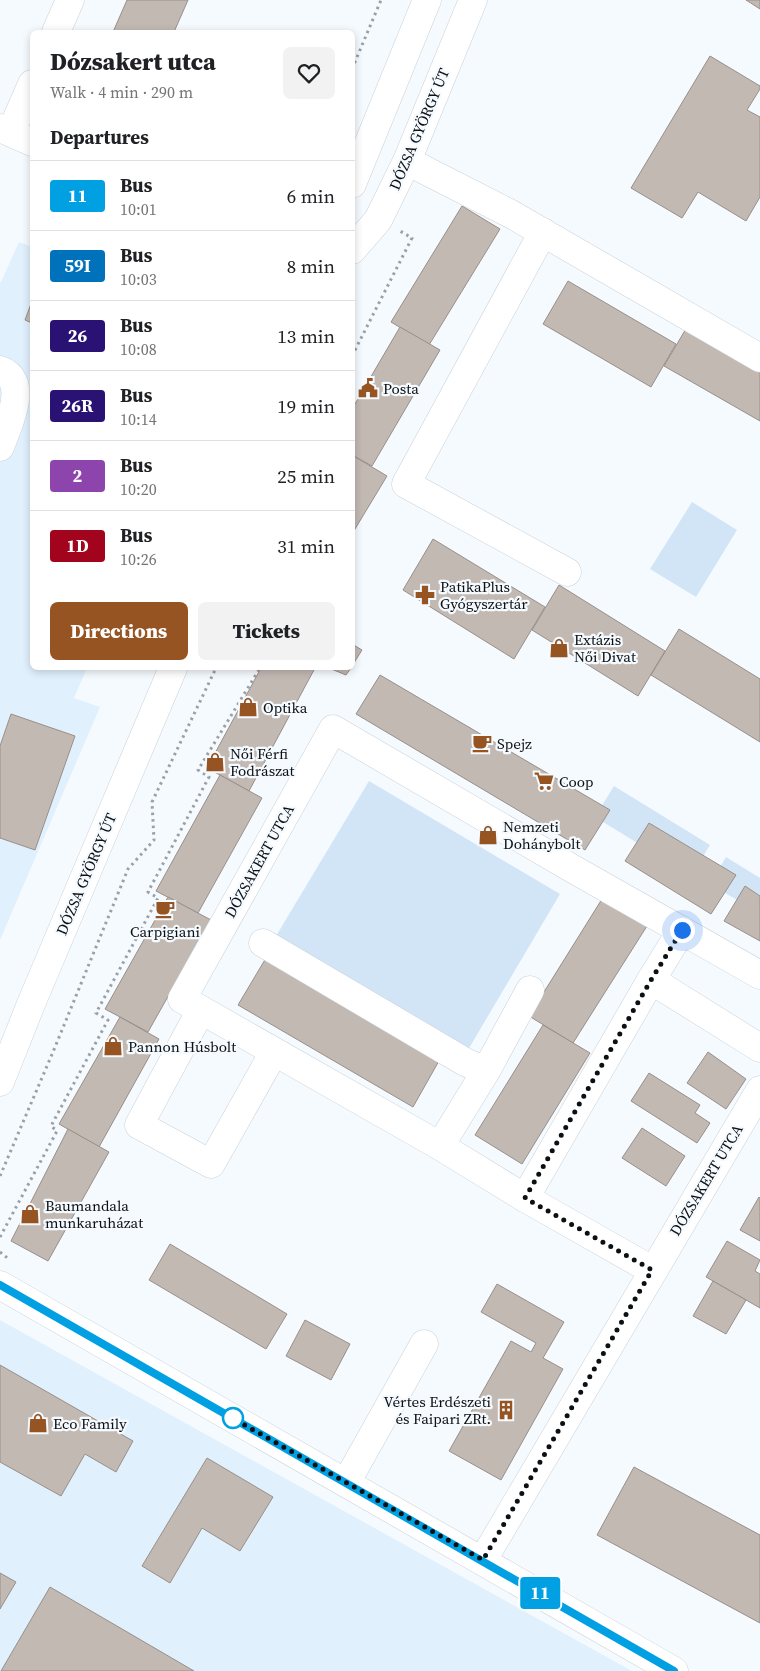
<!DOCTYPE html>
<html lang="en">
<head>
<meta charset="utf-8">
<style>
  body { margin:0; font-family:"Source Serif 4",serif; background:#f2f2f2; color:#202124; height:100vh; display:flex; flex-direction:column; font-size:19px; white-space:nowrap }
  * { box-sizing:border-box; margin:0 }
  p { font-size:16px; color:#757577 }
  .icon { flex:none; width:28px; height:28px; fill:none; stroke:currentColor; stroke-width:2; stroke-linecap:round; stroke-linejoin:round }
  .map { position:relative; flex:1; overflow:hidden }
  .drawer { position:absolute; left:30px; top:30px; width:325px; height:640px; display:flex; flex-direction:column; background:#fff; border-radius:8px; box-shadow:0 2px 8px #0003 }
  .drawer>* { flex:none }
  .badge { padding:0 10px; border-radius:4px; font-size:18px; line-height:32px }
  .you { position:absolute; width:25px; height:25px; margin:-12px; border:4px solid #fff; border-radius:50%; background:#1a73e8; box-shadow:0 0 0 8px #1a73e833 }
  .map>.badge { position:absolute; translate:-50% -50%; box-shadow:0 0 0 2px #fff }
  h2 { padding:0 20px; font-size:19px; line-height:45px }
  .round { display:grid; place-items:center; flex:none; width:52px; height:52px; border-radius:8px; background:#f2f2f2 }
  .head { display:flex; align-items:center; justify-content:space-between; height:85px; padding:0 20px }
  h1 { font-size:24px; font-weight:800; line-height:38px }
  .action { display:flex; gap:10px; margin-top:auto; padding:10px 20px }
  .action a { flex:1; height:58px; border-radius:8px; background:#965422; color:#fff; font-size:20px; font-weight:800; line-height:58px; text-align:center }
  .action a+a { background:#f2f2f2; color:#202124 }
  ul { padding:0; list-style:none }
  li { display:flex; align-items:center; gap:15px; height:70px; padding:0 20px; border-top:1px solid #e0e0e0 }
  li div { flex:1 }
  li b { display:block; font-size:19px }
  li em { font-style:normal }
  li .badge { min-width:55px; font-weight:700; text-align:center }
  .map>svg:first-child { display:block }
  .built { fill:#e1f0fd }
  .green { fill:#d2e5f7 }
  .building { fill:#c3b9b3; stroke:#988f89 }
  .lines { fill:none; stroke-linecap:round; stroke-linejoin:round }
  .minor-casing { stroke:#c9d2d9; stroke-width:29 }
  .path { stroke:#9ca0a5; stroke-width:3; stroke-dasharray:2.5 4; stroke-linecap:butt }
  .minor { stroke:#fff; stroke-width:28 }
  .line-casing { stroke:#fff; stroke-width:11 }
  .line { stroke:#01a0e3; stroke-width:8 }
  .walk { stroke:#0d1013; stroke-width:5; stroke-dasharray:0 9 }
  .stop-dot { fill:#fff; stroke:#01a0e3; stroke-width:2.5 }
  .labels { text-anchor:middle; dominant-baseline:central; stroke-width:4.5; stroke-linejoin:round; paint-order:stroke }
  .street-label { font-size:15px; fill:#0d1013; stroke:#f5faff }
  .poi-label { font-size:15px; fill:#0d1013; stroke:#f5faff; text-anchor:start }
</style>
</head>
<body>
<div class="map">
<svg width="760" height="1671" viewBox="0 0 760 1671">
  <rect width="100%" height="100%" fill="#f5faff"/>
  <!-- built -->
  <g class="built">
    <path d="M19,242l13,5v421h55l-13,30 26,9 -100,233v-658h1z"/>
    <path d="M0,1320l632,351h-632z"/>
  </g>
  <!-- green -->
  <g class="green">
    <path d="M692,502l45,28 -41,67 -46,-28z"/>
    <path d="M369,781l191,113 -95,161 -192,-114z"/>
    <path d="M614,786l96,59 -19,31 -96,-59z"/>
    <path d="M726,857l34,21v19l-18,6 -32,-19z"/>
  </g>
  <!-- building -->
  <g class="building">
    <path d="M127,0h61l-14,32h-61z"/>
    <path d="M746,0h14v9z"/>
    <path d="M710,56l50,30v3l-13,21 13,7v80l-14,24 -48,-29 -16,26 -51,-30z"/>
    <path d="M462,206l38,23 -71,116 -38,-23z"/>
    <path d="M568,281l108,63 -25,43 -108,-63z"/>
    <path d="M32,301v22l-7,-3z"/>
    <path d="M400,327l40,23 -68,116 -20,-11v-46z"/>
    <path d="M687,327l73,42v52l-96,-55z"/>
    <path d="M352,455l35,21 -35,58z"/>
    <path d="M433,539l112,68 -31,52 -111,-69z"/>
    <path d="M559,585l106,66 -27,45 -106,-66z"/>
    <path d="M679,629l81,50v63l-109,-67z"/>
    <path d="M352,644l10,6 -10,16z"/>
    <path d="M261,668h54l-66,123 -42,-23z"/>
    <path d="M329,668h22l-5,7z"/>
    <path d="M380,675l230,135 -25,40 -229,-136z"/>
    <path d="M11,714l64,22 -40,114 -35,-12v-92z"/>
    <path d="M220,775l42,23 -64,115 -42,-22z"/>
    <path d="M649,823l87,52 -25,39 -86,-53z"/>
    <path d="M745,886l15,10v45l-36,-20z"/>
    <path d="M168,897l43,23 -63,112 -43,-23z"/>
    <path d="M602,899l45,27 -74,117 -44,-27z"/>
    <path d="M266,958l174,101 -27,48 -175,-102z"/>
    <path d="M120,1017l39,22 -60,108 -40,-23z"/>
    <path d="M543,1025l47,28 -68,111 -47,-29z"/>
    <path d="M708,1052l38,27 -20,30 -39,-26z"/>
    <path d="M649,1073l51,32 -5,8 15,10 -13,20 -66,-42z"/>
    <path d="M642,1128l43,28 -19,30 -44,-28z"/>
    <path d="M68,1129l41,23 -61,109 -37,-20z"/>
    <path d="M759,1197l1,1v43l-20,-11z"/>
    <path d="M727,1241l33,19 -5,11 5,3v34l-54,-31z"/>
    <path d="M170,1244l117,70 -21,35 -117,-69z"/>
    <path d="M713,1281l33,19 -20,34 -33,-18z"/>
    <path d="M497,1284l67,38 -21,36 20,11 -62,111 -52,-29 62,-110 20,11 5,-9 -55,-31z"/>
    <path d="M305,1320l45,24 -19,36 -45,-24z"/>
    <path d="M0,1365l133,76 -17,31 -31,-18 -24,42 -61,-34z"/>
    <path d="M207,1458l66,39 -33,54 -38,-23 -32,55 -28,-17z"/>
    <path d="M634,1467l126,68v88l-163,-88z"/>
    <path d="M0,1573l16,9 -16,27z"/>
    <path d="M50,1587l144,84h-193z"/>
  </g>
  <g class="lines">
    <defs>
      <g id="minor">
        <path d="M56,32l14,-32"/>
        <path d="M0,128l32,14"/>
        <path d="M11,132l21,-48"/>
        <path d="M407,161l104,53 249,144"/>
        <path d="M352,184l75,-184"/>
        <path d="M543,232l-137,252 161,88"/>
        <path d="M352,250l26,-30 29,-59 66,-161"/>
        <path d="M0,370c31,11 7,57 0,77"/>
        <path d="M263,943l202,119 21,9 -46,75"/>
        <path d="M651,980l109,68"/>
        <path d="M201,1010l-62,115 72,39 63,-112"/>
        <path d="M486,1071l44,-81"/>
        <path d="M0,1082l31,-78 142,-336"/>
        <path d="M525,1198l126,-218 31,-50"/>
        <path d="M652,1270l-127,-72 -85,-52 -258,-147 151,-270 240,140 187,106"/>
        <path d="M0,1285l674,386"/>
        <path d="M346,1483l78,-139"/>
        <path d="M483,1560l277,-470"/>
      </g>
    </defs>
    <!-- minor casing -->
    <use href="#minor" class="minor-casing"/>
    <!-- path -->
    <g class="path">
      <path d="M352,69l29,-69"/>
      <path d="M352,356l60,-118 -12,-7"/>
      <path d="M0,1176l53,-124 75,-183 26,-29 -2,-38 64,-134"/>
      <path d="M0,1237l57,-106 -6,-5 57,-106 -12,-7 62,-115 -10,-6 61,-115 -11,-7 62,-102"/>
      <path d="M0,1252l10,8"/>
    </g>
    <!-- minor -->
    <use href="#minor" class="minor"/>
  </g>
  <g class="lines">
    <defs>
      <path id="line" d="M0,1285l674,386"/>
    </defs>
    <!-- line casing -->
    <use href="#line" class="line-casing"/>
    <!-- line -->
    <use href="#line" class="line"/>
    <!-- walk -->
    <path class="walk" d="M233,1418l-6,-3 256,145 169,-290 -127,-72 126,-218 31,-50"/>
  </g>
  <!-- icons -->
  <defs>
    <symbol id="civic-bare" viewBox="-9 -9 18 18"><path d="M-.6-6.5H3V-4.5H.6V-3L4-1V1h2V6H-6V1h2V-1L-.6-3ZM-1.2 2.5V6h2.4V2.5Z" fill="#965422" stroke="#f5faff" stroke-width="2.5" paint-order="stroke"/></symbol>
    <symbol id="pharmacy-bare" viewBox="-9 -9 18 18"><path d="M-2-6h4v4h4v4h-4v4h-4v-4h-4v-4h4Z" fill="#965422" stroke="#f5faff" stroke-width="2.5" paint-order="stroke"/></symbol>
    <symbol id="shop-bare" viewBox="-9 -9 18 18"><path d="M-5-2.5h2.3a2.7 3.5 0 0 1 5.4 0H5L5.5 6h-11ZM-1.5-2.5h3a1.5 2.3 0 0 0-3 0Z" fill="#965422" stroke="#f5faff" stroke-width="2.5" paint-order="stroke"/></symbol>
    <symbol id="cafe-bare" viewBox="-9 -9 18 18"><path d="M-5.5-4.5H6V0H3Q3 3.5 0 3.5H-2.5Q-5.5 3.5-5.5 0ZM3-3.2v2h1.7v-2ZM-6 4.5H4V6H-6Z" fill="#965422" stroke="#f5faff" stroke-width="2.5" paint-order="stroke"/></symbol>
    <symbol id="supermarket-bare" viewBox="-9 -9 18 18"><path d="M-6-5.5h2.5l.6 2H6L4.5 2H-2.5L-4.4-4H-6ZM-1.5 3.2a1.3 1.3 0 1 0 .1 0ZM3 3.2a1.3 1.3 0 1 0 .1 0Z" fill="#965422" stroke="#f5faff" stroke-width="2.5" paint-order="stroke"/></symbol>
    <symbol id="building-bare" viewBox="-9 -9 18 18"><path d="M-4-6H4V6H1V3H-1V6H-4ZM-2.5-4.3h1.7v1.8h-1.7ZM.8-4.3h1.7v1.8H.8ZM-2.5-1h1.7V.8h-1.7ZM.8-1h1.7V.8H.8Z" fill="#965422" stroke="#f5faff" stroke-width="2.5" paint-order="stroke"/></symbol>
  </defs>
  <g fill-rule="evenodd">
    <use href="#civic-bare" x="354" y="374" width="28" height="28"/>
    <use href="#pharmacy-bare" x="411" y="581" width="28" height="28"/>
    <use href="#shop-bare" x="545" y="634" width="28" height="28"/>
    <use href="#shop-bare" x="234" y="693" width="28" height="28"/>
    <use href="#cafe-bare" x="468" y="729" width="28" height="28"/>
    <use href="#shop-bare" x="201" y="748" width="28" height="28"/>
    <use href="#supermarket-bare" x="530" y="767" width="28" height="28"/>
    <use href="#shop-bare" x="474" y="821" width="28" height="28"/>
    <use href="#cafe-bare" x="151" y="895" width="28" height="28"/>
    <use href="#shop-bare" x="99" y="1032" width="28" height="28"/>
    <use href="#shop-bare" x="16" y="1200" width="28" height="28"/>
    <use href="#building-bare" x="492" y="1396" width="28" height="28"/>
    <use href="#shop-bare" x="24" y="1409" width="28" height="28"/>
  </g>
  <!-- markers -->
  <circle class="stop-dot" cx="233" cy="1418" r="10"/>
  <g class="labels">
    <!-- street labels -->
    <g class="street-label">
      <text transform="translate(419 129) rotate(-67)">DÓZSA GYÖRGY ÚT</text>
      <text transform="translate(259 861) rotate(-61)">DÓZSAKERT UTCA</text>
      <text transform="translate(86 874) rotate(-67)">DÓZSA GYÖRGY ÚT</text>
      <text transform="translate(706 1180) rotate(-59)">DÓZSAKERT UTCA</text>
    </g>
    <!-- poi labels -->
    <g class="poi-label">
      <text x="383" y="388">Posta</text>
      <text x="440" y="586">PatikaPlus<tspan x="440" dy="17">Gyógyszertár</tspan></text>
      <text x="574" y="639">Extázis<tspan x="574" dy="17">Női Divat</tspan></text>
      <text x="263" y="707">Optika</text>
      <text x="497" y="743">Spejz</text>
      <text x="230" y="753">Női Férfi<tspan x="230" dy="17">Fodrászat</tspan></text>
      <text x="559" y="781">Coop</text>
      <text x="503" y="826">Nemzeti<tspan x="503" dy="17">Dohánybolt</tspan></text>
      <text x="165" y="931" text-anchor="middle">Carpigiani</text>
      <text x="128" y="1046">Pannon Húsbolt</text>
      <text x="45" y="1205">Baumandala<tspan x="45" dy="17">munkaruházat</tspan></text>
      <text x="491" y="1401" text-anchor="end">Vértes Erdészeti<tspan x="491" dy="17">és Faipari ZRt.</tspan></text>
      <text x="53" y="1423">Eco Family</text>
    </g>
  </g>
</svg>
<div class="you" style="left:682px;top:930px"></div>
<b class="badge" style="left:540px;top:1593px;background:#01a0e3;color:#fff">11</b>
<section class="drawer">
<div class="head"><div><h1>Dózsakert utca</h1><p>Walk · 4 min · 290 m</p></div><a class="round"><svg class="icon" aria-label="heart" viewBox="0 0 24 24"><path d="M12 20l-8-8c-3-5 5-10 8-4 3-6 11-1 8 4z"/></svg></a></div>
<h2>Departures</h2>
<ul>
<li><span class="badge" style="background:#01a0e3;color:#fff">11</span><div><b>Bus</b><p>10:01</p></div><em>6 min</em></li>
<li><span class="badge" style="background:#0072bc;color:#fff">59I</span><div><b>Bus</b><p>10:03</p></div><em>8 min</em></li>
<li><span class="badge" style="background:#291273;color:#fff">26</span><div><b>Bus</b><p>10:08</p></div><em>13 min</em></li>
<li><span class="badge" style="background:#291273;color:#fff">26R</span><div><b>Bus</b><p>10:14</p></div><em>19 min</em></li>
<li><span class="badge" style="background:#8e44ad;color:#fff">2</span><div><b>Bus</b><p>10:20</p></div><em>25 min</em></li>
<li><span class="badge" style="background:#a2041d;color:#fff">1D</span><div><b>Bus</b><p>10:26</p></div><em>31 min</em></li>
</ul>
<div class="action"><a>Directions</a><a>Tickets</a></div>
</section>
</div>
</body>
</html>
